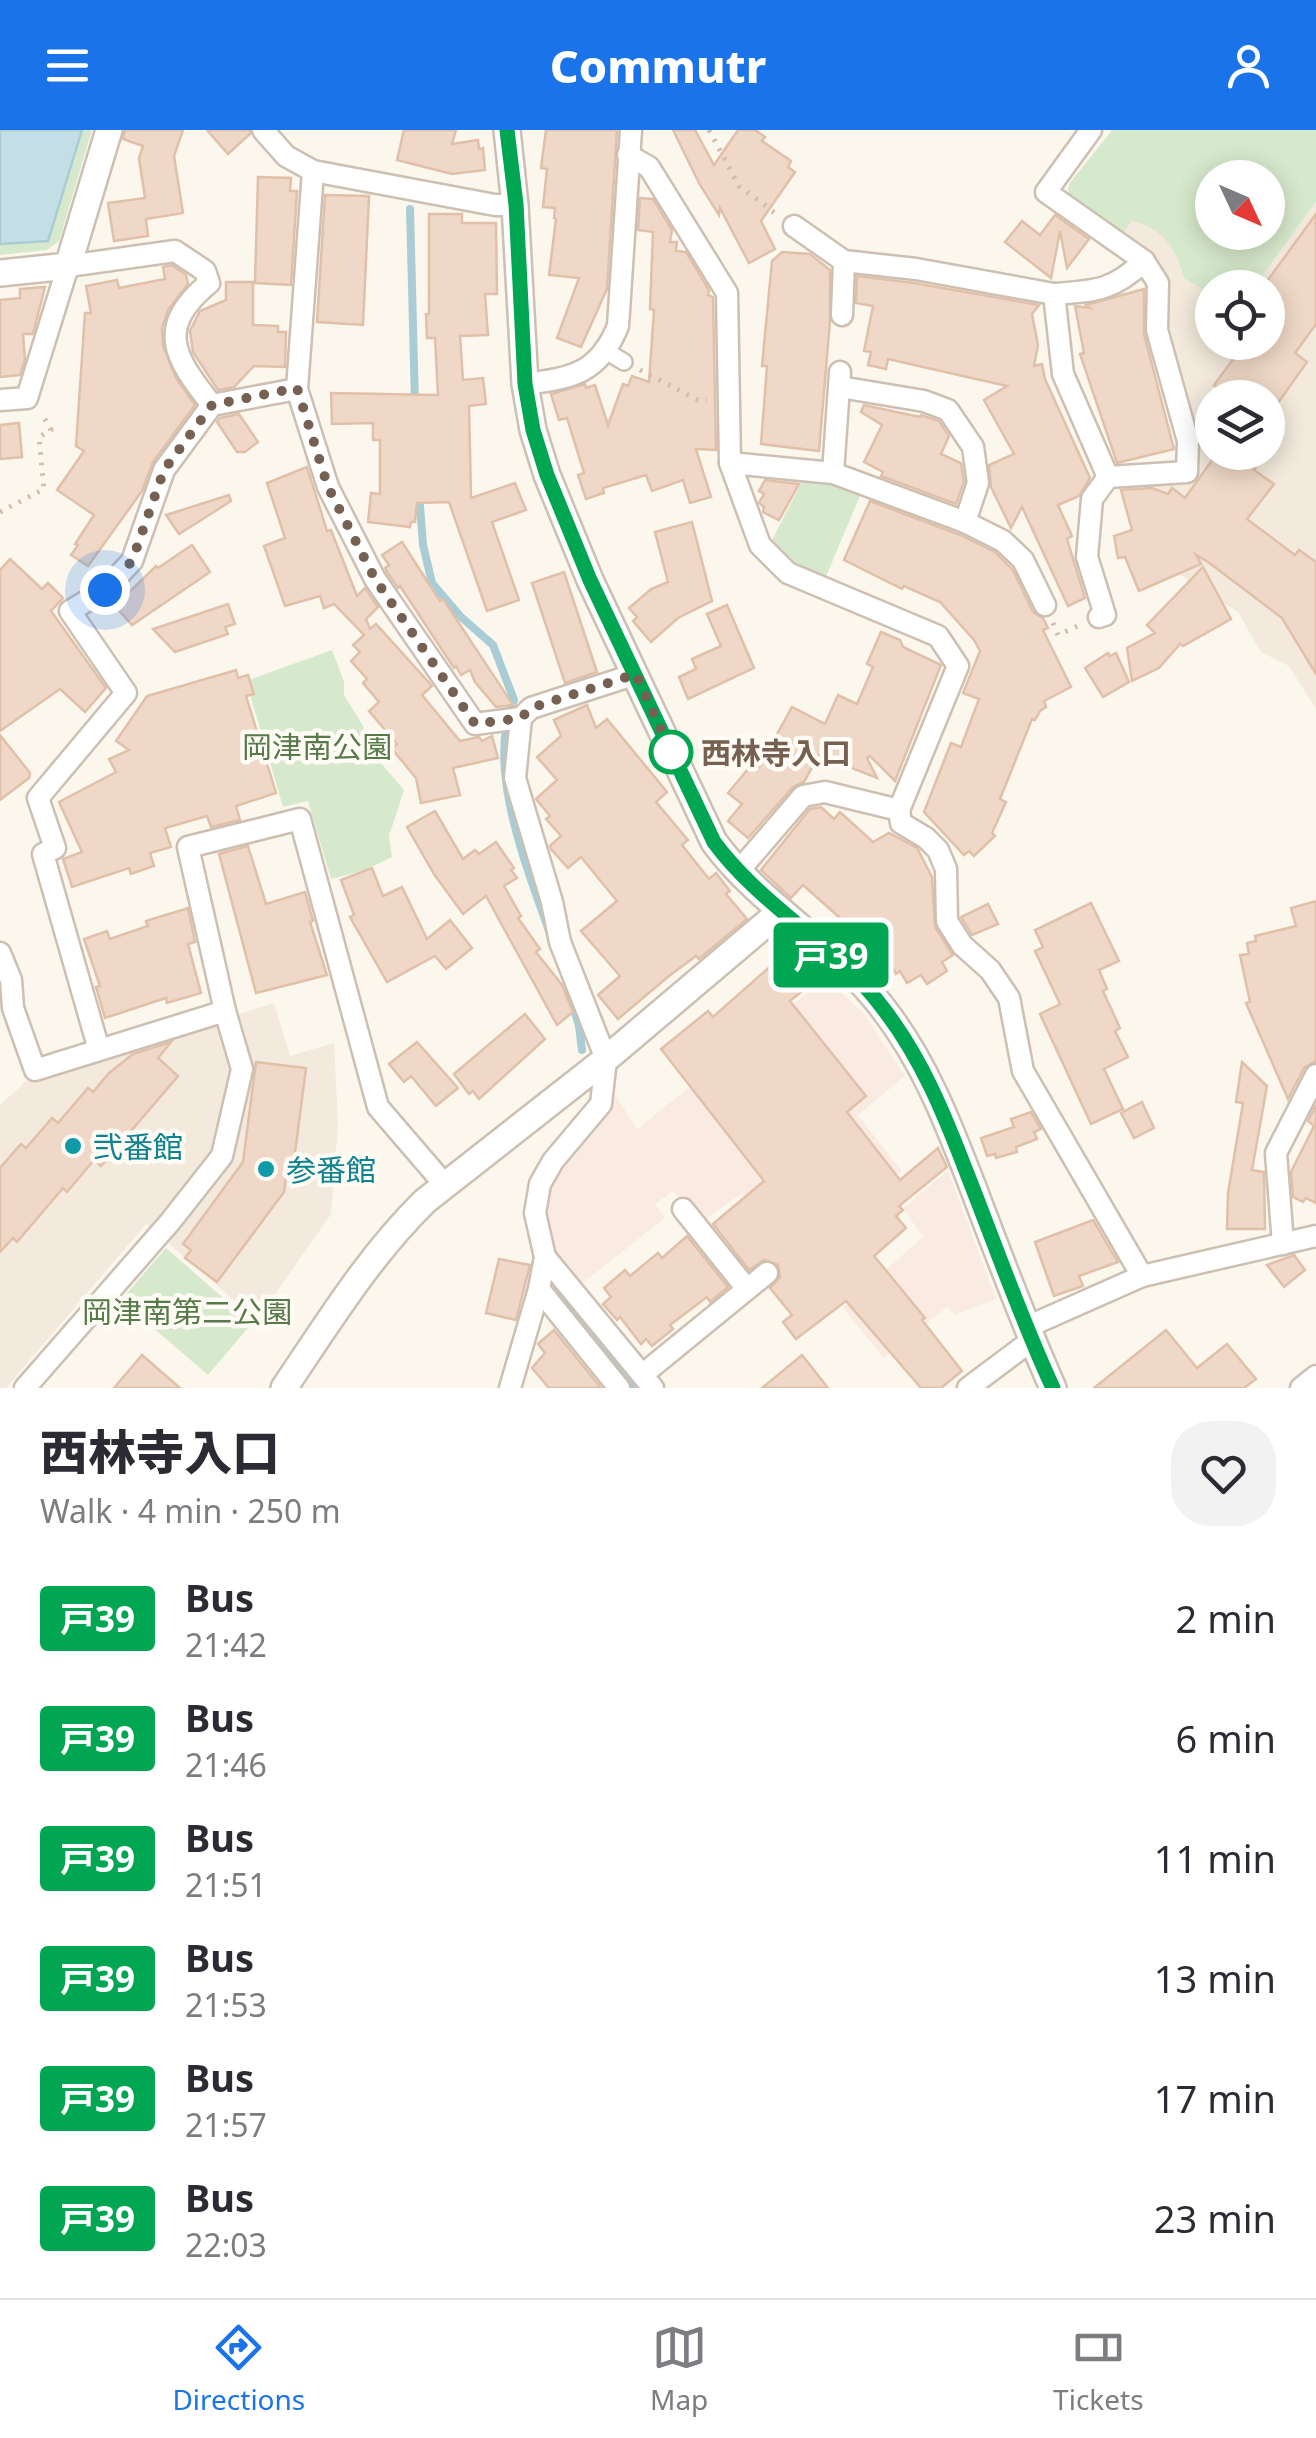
<!DOCTYPE html>
<html lang="en">
<head>
<meta charset="utf-8">
<style>
  body { margin:0; font-family:"Noto Sans","Noto Sans JP",sans-serif; background:#f2f2f3; color:#2b2b33; height:100vh; display:flex; flex-direction:column; font-size:38px; white-space:nowrap }
  * { box-sizing:border-box; margin:0 }
  p { font-size:32px; color:#7c7c81 }
  .icon { flex:none; width:55px; height:55px; fill:none; stroke:currentColor; stroke-width:2; stroke-linecap:round; stroke-linejoin:round }
  .map { position:relative; height:1258px; overflow:hidden }
  .side { display:flex; flex-direction:column; background:#fff; flex:1 }
  .side>* { flex:none }
  .badge { padding:0 20px; border-radius:8px; font-size:35px; line-height:65px }
  .needle { width:65px; rotate:134deg }
  .controls { position:absolute; left:1195px; top:30px; display:grid; gap:20px }
  .controls a { display:grid; place-items:center; width:90px; height:90px; border-radius:50%; background:#fff; box-shadow:0 5px 25px #0003; font-size:50px }
  .you { position:absolute; width:50px; height:50px; margin:-25px; border:8px solid #fff; border-radius:50%; background:#1a73e8; box-shadow:0 0 0 15px #1a73e833 }
  .map>.badge { position:absolute; translate:-50% -50%; box-shadow:0 0 0 5px #fff }
  .round { display:grid; place-items:center; flex:none; width:105px; height:105px; border-radius:40px; background:#f2f2f3 }
  .summary { display:flex; align-items:center; justify-content:space-between; height:170px; padding:0 40px }
  h1 { font-size:48px; font-weight:800; line-height:75px }
  ul { padding:0; list-style:none }
  li { display:flex; align-items:center; gap:30px; height:120px; padding:0 40px }
  li div { flex:1 }
  li b { display:block; font-size:38px }
  li em { font-style:normal }
  li .badge { min-width:110px; font-weight:700; text-align:center }
  header { display:flex; justify-content:space-between; align-items:center; height:130px; padding:0 40px; background:#1a73e8; color:#fff; font-size:45px; font-weight:800 }
  .tabs { display:flex; justify-content:space-around; align-items:center; height:140px; border-top:2px solid #e1e1e2; background:#fff; font-size:28px; color:#7c7c81 }
  .tabs a { display:grid; justify-items:center; gap:5px }
  .tabs .active { color:#1a73e8 }
  .map>svg:first-child { display:block }
  .residential { fill:#f3e9dc; fill-rule:evenodd }
  .commercial { fill:#faebe2 }
  .green { fill:#d7e9cc; fill-rule:evenodd }
  .water { fill:#c3dee4; stroke:#aacdd5; stroke-width:2.5 }
  .lines { fill:none; stroke-linecap:round; stroke-linejoin:round }
  .stream { stroke:#aacdd5; stroke-width:8 }
  .building { fill:#efd8c7; stroke:#e0c0a9; stroke-width:2.5 }
  .pedestrian-casing { stroke:#cdc0b3; stroke-width:20 }
  .minor-casing { stroke:#cdc0b3; stroke-width:25 }
  .tertiary-casing { stroke:#cdc0b3; stroke-width:30 }
  .path { stroke:#d4bcaa; stroke-width:5; stroke-dasharray:2.5 8; stroke-linecap:butt }
  .pedestrian { stroke:#fff; stroke-width:15 }
  .minor { stroke:#fff; stroke-width:20 }
  .tertiary { stroke:#fff; stroke-width:25 }
  .line-casing { stroke:#fff; stroke-width:22 }
  .line { stroke:#00a651; stroke-width:15 }
  .walk { stroke:#766051; stroke-width:10; stroke-dasharray:0 18 }
  .stop-dot { fill:#fff; stroke:#00a651; stroke-width:5 }
  .culture-dot { fill:#0f9aa8; stroke:#fefaf4; stroke-width:4 }
  .labels { text-anchor:middle; dominant-baseline:central; stroke-width:9; stroke-linejoin:round; paint-order:stroke }
  .park-label { font-size:30px; fill:#567a4a; stroke:#fefaf4 }
  .stop-label { font-size:30px; font-weight:bold; fill:#766051; stroke:#fefaf4; text-anchor:start }
  .culture-label { font-size:30px; fill:#0d838f; stroke:#fefaf4; text-anchor:start }
</style>
</head>
<body>
<header><svg class="icon" aria-label="menu" viewBox="0 0 24 24"><path d="M4 6h16M4 12h16M4 18h16"/></svg>Commutr<svg class="icon" aria-label="person" viewBox="0 0 24 24"><circle cx="12" cy="8" r="4"/><path d="M4 21q1-7 8-7t8 7"/></svg></header>
<div class="map">
<svg width="1316" height="1258" viewBox="0 0 1316 1258">
  <rect width="100%" height="100%" fill="#fbf7ed"/>
  <!-- residential -->
  <g class="residential">
    <path d="M1316,72v507l-27,-43 -28,-14 -23,-40 -96,-62 13,-72 38,2v-47l-26,-104 1,-36 -13,-32 -33,-26 10,-14 19,4 26,25 7,28 28,17v47h56v-54l-14,-1zM1212,268h56v54h-56z"/>
    <path d="M274,873l16,53 44,-13 4,82 -7,89 -74,106 -111,-96 -140,164h-6v-283l25,-23z"/>
  </g>
  <!-- commercial -->
  <g class="commercial">
    <path d="M826,848l37,35 42,63 -47,39 44,57 -108,85 -52,-64 -43,31 -26,-33 -18,13 10,14 -85,67 -29,-34 -10,-39 8,-29 18,-27 23,-24 26,-36 21,33z"/>
    <path d="M948,1041l48,128 -41,16 -8,-8 -63,51 -41,-50 80,-71 -20,-29z"/>
  </g>
  <!-- green -->
  <g class="green">
    <path d="M0,0h92l-33,111 -12,9 -47,5z"/>
    <path d="M1112,0h204v72l-62,85 -42,1v7l-28,-17c-8,-30 -21,-50 -52,-57l-10,14 -54,-42 1,-9zM1212,48h56v54h-56z"/>
    <path d="M803,350l27,1 32,10 -37,88 -32,-10 -22,-27z"/>
    <path d="M332,520l12,32v13l18,29 12,31 30,35 -15,46 3,21 -29,14 -32,8 -23,-78 -25,6 -37,-126z"/>
    <path d="M166,1118l86,75 -44,52 -87,-75z"/>
  </g>
  <!-- water -->
  <path class="water" d="M0,0h82l-34,111 -48,3z"/>
  <g class="lines">
    <!-- stream -->
    <g class="stream">
      <path d="M410,79l5,195"/>
      <path d="M419,363l4,52 9,38 29,34 32,28 21,55c-29,66 13,167 35,231"/>
      <path d="M569,862l10,34 3,24"/>
      <path d="M557,1160l75,98"/>
    </g>
  </g>
  <!-- building -->
  <g class="building">
    <path d="M125,0h58l-9,26 9,57 -37,6 2,17 -34,5 -6,-38 37,-5 -6,-40 4,-12 -20,-7z"/>
    <path d="M207,0h43v4l-22,20z"/>
    <path d="M404,0h52l-4,14 26,-4 1,9 4,-1 2,22 -33,4 -55,-14z"/>
    <path d="M546,0h71l-10,159 -26,58 -24,-9 22,-60 -30,-3 7,-56 -2,-1 1,-10 -12,-1 4,-38 -6,-1z"/>
    <path d="M673,0h22l19,35 24,-35h17l10,7 -3,4 29,20 -3,6 7,5 -34,49 14,28 -26,14 -29,-55 -1,7 -19,-30z"/>
    <path d="M258,47l33,1 -1,13h7l-6,94 -36,-2z"/>
    <path d="M325,65l44,1 -6,129 -46,-3z"/>
    <path d="M640,68l13,1 19,31 -2,12h7l-1,9 10,1 23,38 -1,5 5,2 3,153 -20,-1 15,48 -21,6 -7,-23 -31,11 -6,-16 -43,13 1,5 -18,6 -8,-24 6,-2 -17,-55 -8,2 -8,-26 34,-10 1,4 9,-3 13,40 15,-41 5,2 4,-10 17,6 5,-72 -4,-1 3,-77 -15,-2z"/>
    <path d="M429,84h33v9h34l1,71h-12l3,41 -28,1 3,44 20,-2 3,26 -17,2 2,92 44,-15 11,27 -34,12 27,78 -32,11 -38,-109 -32,1 -2,19h-4l-1,5 -42,-5 3,-29 9,1v-54h-7v-17l-41,1 -1,-31 107,2 -3,-57h-8l-1,-24h3z"/>
    <path d="M1316,84v110l-21,29 12,9 -39,55v-19h-55l6,-9 -5,-4 20,-27 -21,-16h55v-62z"/>
    <path d="M1055,85l34,24 -22,29 -7,-37 -9,47 -46,-36 17,-21 18,14z"/>
    <path d="M782,122l28,2 20,16v51l-11,130 -58,-7 6,-78h-5l10,-105z"/>
    <path d="M172,135l14,10 2,9 -20,26 -6,18 1,18 13,32 19,27 -42,57 -11,29 -54,75 -17,-11 7,-10 -3,-1 19,-29 -37,-25 27,-39 -8,-5 9,-133h6l-5,-27 31,-6 2,8 46,-9 -2,-12z"/>
    <path d="M857,146l57,7 125,22 -7,9 6,31 -4,21 8,-2 3,15 45,99 -11,18 -21,9 14,31 -5,3 18,59 -17,8 -46,-99 -11,21 -20,-41 -2,-22 25,-11 -30,-54 23,-14 -119,-27 -2,10 -18,-4 3,-13 -7,-1 9,-45 -17,-3z"/>
    <path d="M226,152h27v43l25,1v6h8l-1,35 -31,-1 -20,21 -16,3 -25,-38 -3,-21 10,-20 26,-11z"/>
    <path d="M45,157l-12,47h-10l2,26 -5,15 -20,2v-77l20,-2v-9z"/>
    <path d="M1144,159v45l30,115 -57,14 -37,-109 4,-1 -9,-47 15,2 -4,-3z"/>
    <path d="M1212,268v41l-10,3 -6,-22z"/>
    <path d="M864,275l56,12 1,-2 18,6 10,15 -8,18 20,9 3,19 -8,22 -75,-28 2,-4 -19,-10 18,-37 -21,-13z"/>
    <path d="M239,284l19,28 -13,10h-8l-20,-30 3,-4z"/>
    <path d="M19,293l3,34 -22,2v-34z"/>
    <path d="M1218,322h49l-13,18 20,14 -27,35 48,36 4,-5 17,12v112l-34,-56 -74,-56 -12,-7 5,9 -62,27 -14,-34 -7,1 -4,-22 18,-6 -11,-40 31,-2 16,6 4,-6 13,10z"/>
    <path d="M307,337l20,64 4,-1 26,66 8,-8 13,19 -12,12 4,10 6,-5 56,62 -10,9 38,46 19,-4 3,4 10,-5 6,22 -45,10 7,27 -39,8 -5,-25 -24,-29 5,-5 -28,-33 10,-9 -16,-19 4,-4 -16,-18 9,-9 -7,-7 11,-10 -30,-31 -10,4 -4,-12 -35,10 -21,-60 21,-8 -18,-55z"/>
    <path d="M765,350l34,4 -20,36 -16,-8 1,-5 -5,-4 5,-9 -5,-3z"/>
    <path d="M229,365l2,6 -52,33 -13,-19z"/>
    <path d="M870,371l90,34 35,17 18,18 20,42 10,6 5,10 -5,2 28,57 -27,14 2,6 -6,4 -5,9 -3,-1 -32,80 6,3 -14,31 3,3 -21,20 -5,-5 -5,4 -40,-43 27,-69 10,4 18,-48 -16,-6 17,-42 -6,-11 -34,-38 -36,-16 -2,3 -58,-29z"/>
    <path d="M692,392l20,79 -34,17 -27,24 -18,-21 4,-4 -8,-9 22,-19 17,-7 -13,-50z"/>
    <path d="M402,412l38,59 3,-2 70,106 -17,2 -21,-25 -5,-12 -9,5 -5,-9 -2,2 -54,-82 -2,2 -11,-16 -2,-4 4,-3 -7,-10z"/>
    <path d="M192,415l18,27 -78,53 -17,-19 41,-40 2,2z"/>
    <path d="M10,429l32,30 6,-6 15,15 -12,13 55,77 -21,24 -25,-23 -60,42v-161z"/>
    <path d="M1203,437l28,52 -48,27 -3,-2 -21,24 -27,13 -5,-33 28,-15 -8,-8z"/>
    <path d="M564,442l33,100 -32,11 -33,-100z"/>
    <path d="M228,474l7,20 -10,3 3,7 -53,18 -22,-23z"/>
    <path d="M727,475l27,63 -66,31 -9,-22 17,-8 -4,-10 29,-13 -14,-32z"/>
    <path d="M881,502l19,8 3,7 38,18 -46,116 -25,-25 -3,2 10,20 -58,-23 -15,27 -11,5 -45,51 -20,-17 14,-17 -14,-11 26,-31 5,5 33,-60 33,17 13,-29 19,9 16,-37 -6,-3z"/>
    <path d="M1108,523l2,3 6,-3 13,29 -26,15 -18,-29z"/>
    <path d="M236,540l2,8 10,-3 6,19 -8,2 30,97 -40,13 4,14 -29,7 -4,-11 -42,12 6,19 -21,6 4,13 -23,8 -2,-6 -57,19 -9,-28 19,-7 -23,-50 57,-30 -7,-13 20,-9 -13,-9 31,-45z"/>
    <path d="M587,575l9,23 11,-9 60,73 -11,10 32,38 -6,5 27,34 7,-6 14,18 -4,3 21,25 -48,40 -3,-3 -27,20 -51,43 -20,-24 22,-19 -39,-45 36,-30 -36,-44 -13,11 -17,-19 -1,-3 11,-10 -15,-17 4,-3 -14,-17 21,-19 -20,-23 24,-21 -7,-16z"/>
    <path d="M0,605l30,38 -1,5 -29,22z"/>
    <path d="M821,677l13,12 6,-7 33,30 16,-9 28,15 15,29 3,50 18,28 -11,7 5,9 -20,13 -6,-9 -14,8 -7,-12 -4,3 -21,-39 -8,7 -64,-57 -12,13 -30,-28 49,-61z"/>
    <path d="M435,681l28,48 12,-9 4,4 17,-12 18,26 -3,2 6,8 -13,8 17,30 -3,2 22,31 -4,3 26,33 11,27 -16,13 -71,-129 -23,18 -29,-40 -27,-47z"/>
    <path d="M248,716l18,58 39,-12 8,29 -3,1 17,53 -71,18 -37,-139z"/>
    <path d="M372,738l11,28 19,-9 25,52 23,-19 22,28 -26,21 -11,-13 -48,26 -37,-65 4,-2 -13,-35z"/>
    <path d="M1316,771v160l-12,7 -16,31 -42,-96 4,-1 -10,-47 9,-1 -2,-11 9,-2 -1,-5 41,-10 -5,-18z"/>
    <path d="M1091,773l28,58 -20,9 8,19 -4,2 17,37 -5,3 13,26 -24,12 19,40 -32,15 -51,-110 20,-10 -25,-53 8,-4 -8,-17z"/>
    <path d="M988,774l10,20 -26,11 -11,-18z"/>
    <path d="M188,778l7,34 -7,2 13,49 -34,10 -1,-5 -61,20 -9,-31 4,-1 -16,-47 23,-8 3,8 38,-13 -2,-5z"/>
    <path d="M804,821l22,21 -36,29 76,95 -19,16 53,68 38,-32 9,19 -48,39 4,4 -7,6 10,12 -32,28 51,62 -3,2 40,51 -21,17h-20l-75,-87 -50,38 -13,-17 9,-7 -22,-27 10,-11 -2,-12 -14,-5 -15,10 -36,-46 51,-43 -103,-132 47,-38 5,6 60,-53 3,4 7,-7 4,4z"/>
    <path d="M525,884l20,25 -66,60 -6,-8 -4,3 -15,-20z"/>
    <path d="M171,912l-13,16 20,18 -77,90 -7,-6 -27,32 -4,-4 -46,54 -4,-4 -13,14v-84l21,-24 5,4 26,-30 6,5 30,-35 5,4 16,-19 24,-19z"/>
    <path d="M417,912l41,46 -22,18 -25,-30 -7,6 -15,-18z"/>
    <path d="M256,932l50,6 -14,108h-6l-2,16 -67,90 -32,-24 6,-8 -8,-6 60,-82z"/>
    <path d="M1242,932l25,24 -15,84 12,2 1,57h-38l1,-36 15,-90 -7,-1z"/>
    <path d="M1142,972l12,26 -20,10 -13,-25z"/>
    <path d="M1316,975v98l-10,-5 -3,4 -10,-5 -2,-25 23,-46 -6,-5z"/>
    <path d="M1031,982l10,17 -7,3 3,7 -21,8 1,5 -21,6 -1,-4 -8,2 -6,-18 33,-11 -3,-8z"/>
    <path d="M1093,1090l25,42 -39,14 4,10 -29,10 -19,-54z"/>
    <path d="M687,1106l41,51 -18,15 -3,-5 -37,28 3,4 -21,17 -6,-7 -5,5 -21,-27 -3,3 -14,-16 8,-7 -7,-9 21,-18 5,6 28,-23 4,5z"/>
    <path d="M1294,1125l11,15 -21,17 -17,-22z"/>
    <path d="M499,1129l31,6 -14,55 -30,-7z"/>
    <path d="M554,1200l47,58h-52l-17,-20 13,-15 -7,-9z"/>
    <path d="M1166,1200l31,38 30,-24 29,35 -12,9h-150z"/>
    <path d="M142,1225l38,33h-66z"/>
    <path d="M802,1225l26,33h-66z"/>
  </g>
  <g class="lines">
    <defs>
      <path id="pedestrian" d="M606,221l18,11"/>
      <g id="minor">
        <path d="M263,0l23,26 27,15 182,34h20"/>
        <path d="M628,25l21,12 78,126 3,170 30,82 28,28 150,63 20,30 -59,144 -74,-18 -22,4 -66,77"/>
        <path d="M313,41l-16,218 31,98 47,92 100,145 46,-6 -6,60 37,124 8,40 46,117 -5,45 -48,57 -13,23 -5,29 10,44 -6,32 -29,99"/>
        <path d="M794,96l50,35 72,8 138,25 9,80 45,103 79,-5 1,-31 -31,-111 1,-47 -14,-22 -98,-69 45,-62"/>
        <path d="M1054,164c41,-3 59,-3 90,-33"/>
        <path d="M842,185l2,-54"/>
        <path d="M525,254c48,-6 74,-11 93,-58l13,-196"/>
        <path d="M840,257l84,14 24,9 25,37 5,36 -13,39"/>
        <path d="M0,270l27,-2 41,-132 107,-15 30,20 4,12c-54,45 -35,74 3,122"/>
        <path d="M730,333l103,10 132,49 38,19 20,19 22,45"/>
        <path d="M833,343l7,-101"/>
        <path d="M1099,487l6,-2 -18,-58 5,-58 16,-22"/>
        <path d="M521,588l10,-10 105,-34"/>
        <path d="M899,680l2,13 25,15 12,12 8,19 1,52 15,24 28,25 19,28 14,73 119,205"/>
        <path d="M0,823l11,27 2,28 22,62 190,-59 17,58 -20,87 -52,66 -145,166"/>
        <path d="M225,881l-37,-164 112,-28 78,288 67,78"/>
        <path d="M99,920l-56,-196 12,-6 -17,-50 88,-105 -56,-82 35,-21 27,-29 32,-91 48,-65 85,-16"/>
        <path d="M683,1079l64,80"/>
        <path d="M1283,1114l-7,-91 40,-78"/>
        <path d="M545,1127l108,131"/>
        <path d="M539,1159l80,99"/>
        <path d="M1027,1197l115,-51 174,-40"/>
        <path d="M642,1245l125,-102"/>
        <path d="M968,1258l64,-48"/>
        <path d="M1301,1258l15,-12"/>
      </g>
      <g id="tertiary">
        <path d="M507,0l8,75 10,179 8,46 14,45 43,105 124,262c47,64 120,102 168,165 43,55 67,118 92,183 25,66 50,133 79,198"/>
        <path d="M0,143l68,-7 41,-136"/>
        <path d="M284,1258c44,-65 85,-132 141,-187l181,-142 175,-148"/>
      </g>
    </defs>
    <!-- pedestrian casing -->
    <use href="#pedestrian" class="pedestrian-casing"/>
    <!-- minor casing -->
    <use href="#minor" class="minor-casing"/>
    <!-- tertiary casing -->
    <use href="#tertiary" class="tertiary-casing"/>
    <!-- path -->
    <g class="path">
      <path d="M709,0l30,56 40,30"/>
      <path d="M640,240l58,30h9"/>
      <path d="M0,382l44,-23 -5,-52 12,-7 -9,-16"/>
      <path d="M1053,493l5,12 24,-11"/>
    </g>
    <!-- pedestrian -->
    <use href="#pedestrian" class="pedestrian"/>
    <!-- minor -->
    <use href="#minor" class="minor"/>
    <!-- tertiary -->
    <use href="#tertiary" class="tertiary"/>
  </g>
  <g class="lines">
    <defs>
      <path id="line" d="M507,0l9,74 9,180 8,46 14,45 43,105 124,262c47,64 121,102 168,165 40,51 63,109 86,169 28,71 53,143 85,212"/>
    </defs>
    <!-- line casing -->
    <use href="#line" class="line-casing"/>
    <!-- line -->
    <use href="#line" class="line"/>
    <!-- walk -->
    <path class="walk" d="M105,460l27,-29 32,-91 48,-65 85,-17 31,99 47,92 100,145 46,-6 10,-10 105,-34 35,78"/>
  </g>
  <!-- markers -->
  <circle class="stop-dot" cx="671" cy="622" r="20"/>
  <g class="culture-dot">
    <circle cx="73" cy="1016" r="10"/>
    <circle cx="266" cy="1039" r="10"/>
  </g>
  <g class="labels">
    <!-- park labels -->
    <g class="park-label">
      <text x="317" y="616">岡津南公園</text>
      <text x="187" y="1181">岡津南第二公園</text>
    </g>
    <!-- stop labels -->
    <g class="stop-label">
      <text x="701" y="622">西林寺入口</text>
    </g>
    <!-- culture labels -->
    <g class="culture-label">
      <text x="93" y="1016">弐番館</text>
      <text x="286" y="1039">参番館</text>
    </g>
  </g>
</svg>
<div class="controls">
<a><svg class="needle" viewBox="-14 -14 28 28"><path d="M0-13l5 13h-10z" fill="#e53935"/><path d="M0 13l5-13h-10z" fill="#7c7c81"/></svg></a>
<a><svg class="icon" aria-label="locate" viewBox="0 0 24 24"><circle cx="12" cy="12" r="6"/><path d="M12 2v4M12 18v4M2 12h4M18 12h4"/></svg></a>
<a><svg class="icon" aria-label="layers" viewBox="0 0 24 24"><path d="M12 4l9 5-9 5-9-5zM3 14l9 5 9-5"/></svg></a>
</div>
<div class="you" style="left:105px;top:460px"></div>
<b class="badge" style="left:831px;top:825px;background:#00a651;color:#fff">戸39</b>
</div>
<section class="side">
<div class="summary"><div><h1>西林寺入口</h1><p>Walk · 4 min · 250 m</p></div><a class="round"><svg class="icon" aria-label="heart" viewBox="0 0 24 24"><path d="M12 20l-8-8c-3-5 5-10 8-4 3-6 11-1 8 4z"/></svg></a></div>
<ul>
<li><span class="badge" style="background:#00a651;color:#fff">戸39</span><div><b>Bus</b><p>21:42</p></div><em>2 min</em></li>
<li><span class="badge" style="background:#00a651;color:#fff">戸39</span><div><b>Bus</b><p>21:46</p></div><em>6 min</em></li>
<li><span class="badge" style="background:#00a651;color:#fff">戸39</span><div><b>Bus</b><p>21:51</p></div><em>11 min</em></li>
<li><span class="badge" style="background:#00a651;color:#fff">戸39</span><div><b>Bus</b><p>21:53</p></div><em>13 min</em></li>
<li><span class="badge" style="background:#00a651;color:#fff">戸39</span><div><b>Bus</b><p>21:57</p></div><em>17 min</em></li>
<li><span class="badge" style="background:#00a651;color:#fff">戸39</span><div><b>Bus</b><p>22:03</p></div><em>23 min</em></li>
</ul>
</section>
<nav class="tabs">
<a class="active"><svg class="icon" aria-label="directions" viewBox="0 0 24 24"><path d="M12 3l9 9-9 9-9-9zM9 14v-3h6M13 9l2 2-2 2"/></svg>Directions</a>
<a><svg class="icon" aria-label="map" viewBox="0 0 24 24"><path d="M3 6l6-2 6 2 6-2v14l-6 2-6-2-6 2zM9 4v14M15 6v14"/></svg>Map</a>
<a><svg class="icon" aria-label="tickets" viewBox="0 0 24 24"><path d="M3 7h18v10H3zM15 7v10"/></svg>Tickets</a>
</nav>
</body>
</html>
